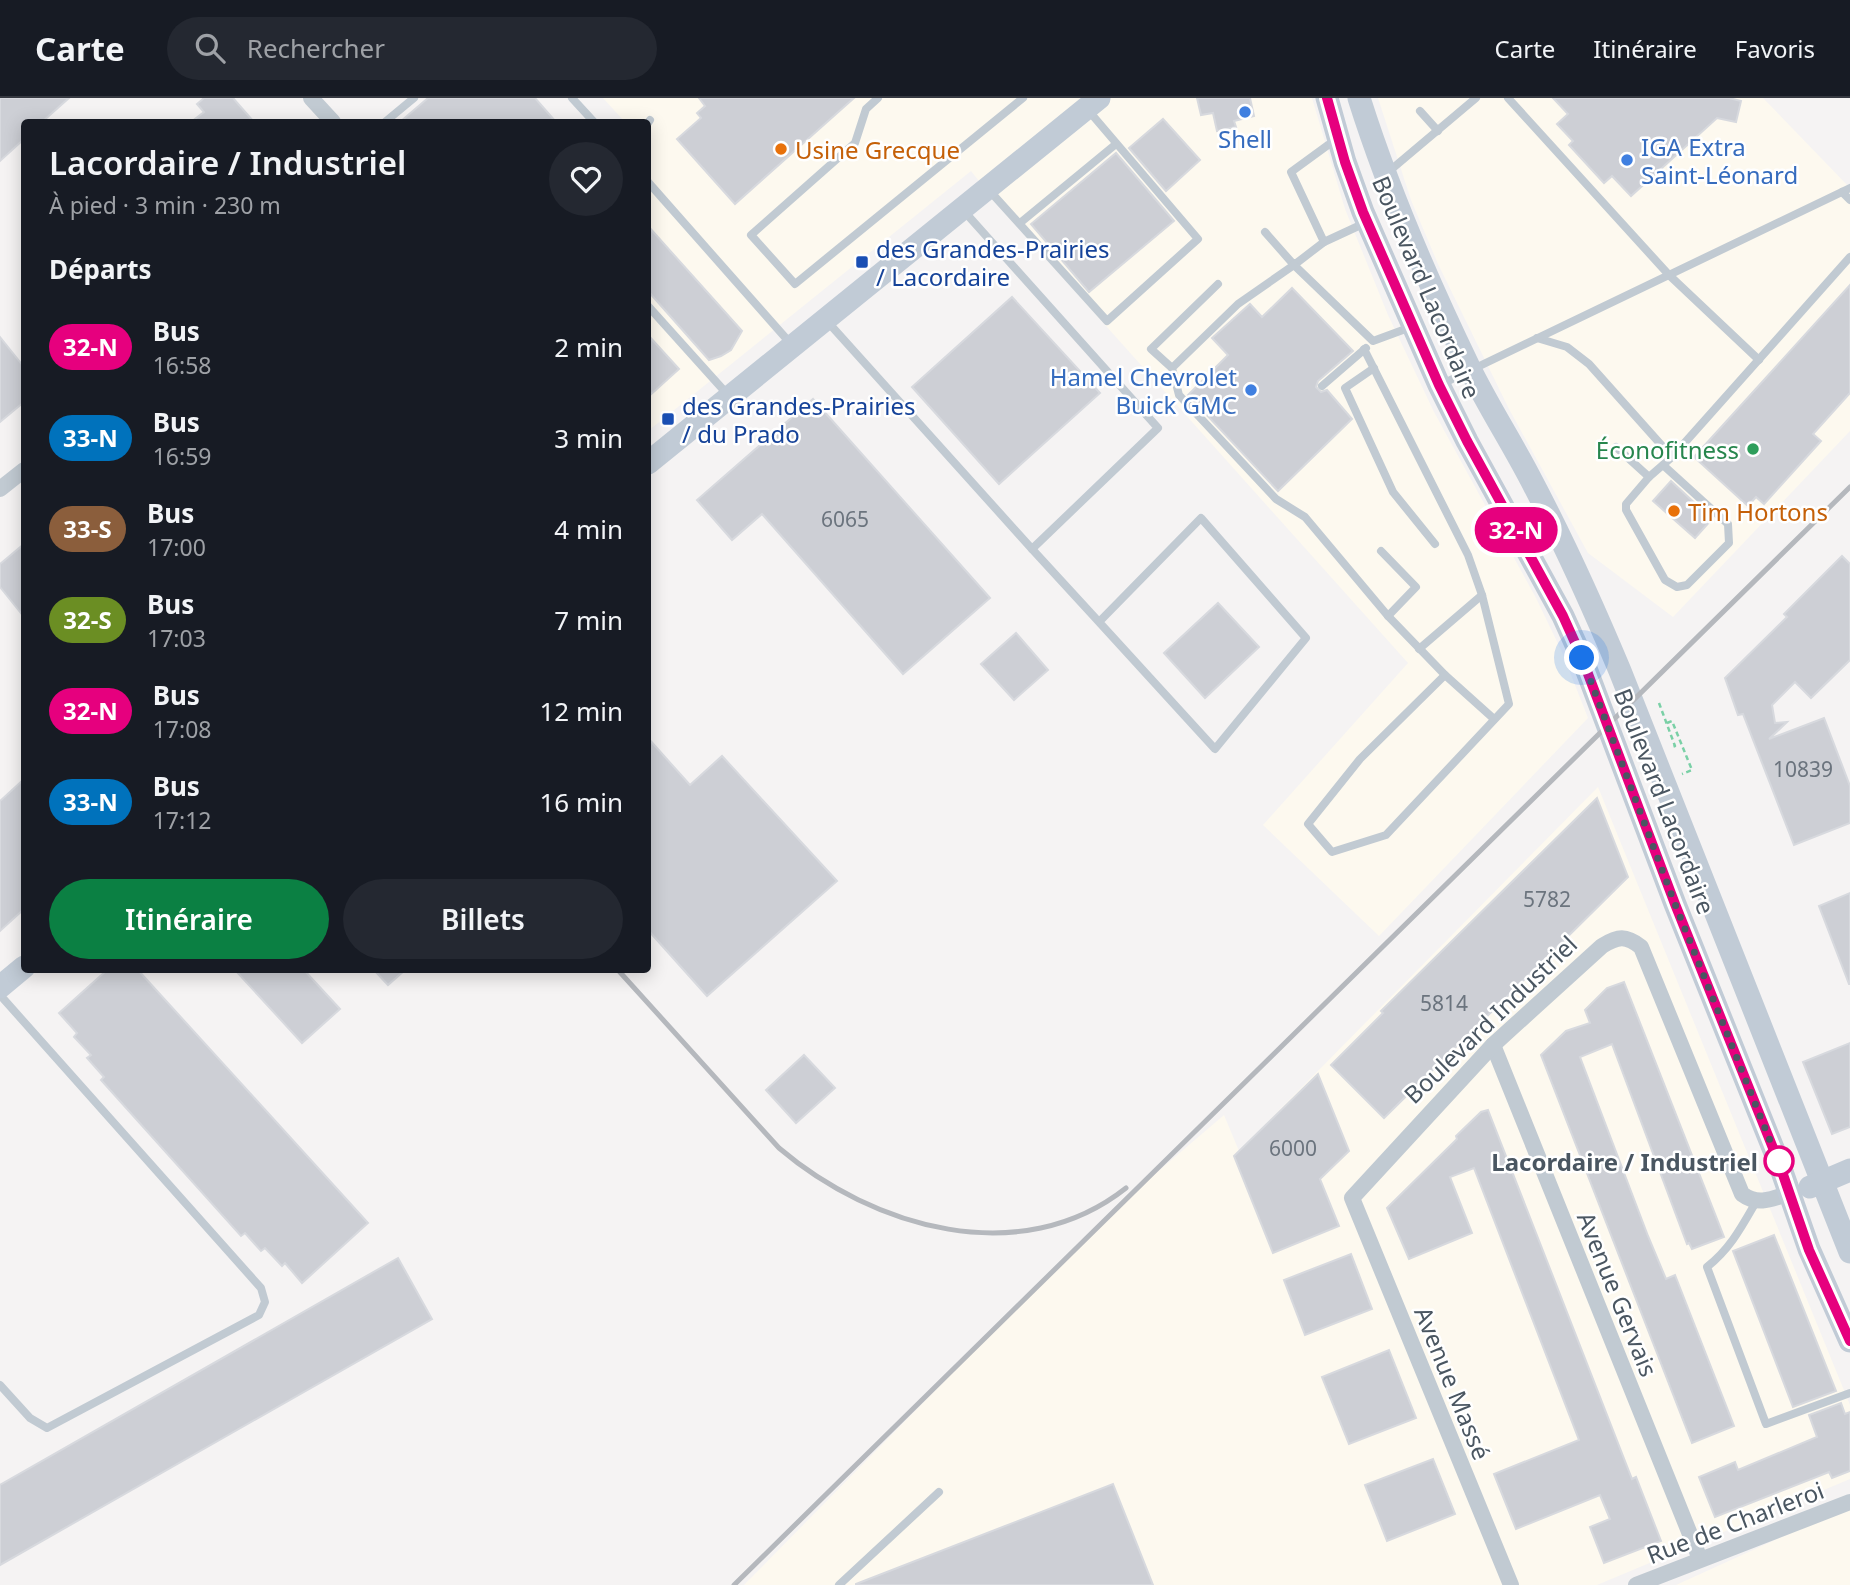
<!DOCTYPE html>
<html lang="fr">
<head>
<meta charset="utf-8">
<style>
  body { margin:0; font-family:"Noto Sans",sans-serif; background:#242831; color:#f1f3f6; height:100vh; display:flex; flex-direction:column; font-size:26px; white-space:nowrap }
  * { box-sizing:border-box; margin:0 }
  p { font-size:23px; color:#9ea1a6 }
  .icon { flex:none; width:38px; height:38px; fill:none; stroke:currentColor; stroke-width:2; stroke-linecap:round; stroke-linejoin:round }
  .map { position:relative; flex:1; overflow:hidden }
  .panel { position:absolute; left:21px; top:21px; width:630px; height:854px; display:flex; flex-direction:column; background:#171b24; border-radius:7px; box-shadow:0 4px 18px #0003 }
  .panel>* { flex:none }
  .badge { padding:0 14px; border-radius:23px; font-size:24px; line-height:46px }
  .you { position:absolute; width:35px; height:35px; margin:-18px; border:5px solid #fff; border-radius:50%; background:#1a73e8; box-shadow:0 0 0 10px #1a73e833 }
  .map>.badge { position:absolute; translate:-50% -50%; box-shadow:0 0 0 4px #fff }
  h2 { padding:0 28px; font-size:26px; line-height:63px }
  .round { display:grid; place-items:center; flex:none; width:74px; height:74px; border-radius:37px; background:#242831 }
  .head { display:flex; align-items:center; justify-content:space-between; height:119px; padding:0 28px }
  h1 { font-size:33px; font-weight:600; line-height:52px }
  .action { display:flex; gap:14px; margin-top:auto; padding:14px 28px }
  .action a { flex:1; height:80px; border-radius:42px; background:#0b8043; color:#fff; font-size:28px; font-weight:600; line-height:80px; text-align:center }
  .action a+a { background:#242831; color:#f1f3f6 }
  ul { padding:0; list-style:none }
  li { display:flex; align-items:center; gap:21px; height:91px; padding:0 28px }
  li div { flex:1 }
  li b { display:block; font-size:26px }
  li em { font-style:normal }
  li .badge { min-width:77px; font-weight:700; text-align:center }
  header { display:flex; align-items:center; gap:42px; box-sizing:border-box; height:98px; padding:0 35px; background:#171b24; border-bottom:2px solid #363941 }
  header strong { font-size:33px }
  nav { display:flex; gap:38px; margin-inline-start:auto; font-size:24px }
  .search { width:490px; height:63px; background:#242831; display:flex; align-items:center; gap:18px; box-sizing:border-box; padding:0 24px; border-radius:38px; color:#9ea1a6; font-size:26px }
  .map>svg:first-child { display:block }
  .commercial { fill:#fdf9ef }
  .building { fill:#cdcfd5; stroke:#d7d9de; stroke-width:2 }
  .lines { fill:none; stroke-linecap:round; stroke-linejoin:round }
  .path { stroke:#7ad0a6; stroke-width:2.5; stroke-dasharray:5 3.5; stroke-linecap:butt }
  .lane { stroke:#c1cad2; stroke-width:8 }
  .street { stroke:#c1cad2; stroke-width:16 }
  .secondary { stroke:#c1cbd6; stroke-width:23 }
  .rail { stroke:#b5b8bd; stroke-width:5 }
  .line-casing { stroke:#fff; stroke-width:16 }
  .line { stroke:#e6007e; stroke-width:10 }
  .walk { stroke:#4a5661; stroke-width:7; stroke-dasharray:0 12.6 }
  .shop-dot { fill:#3f7fe0; stroke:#fff; stroke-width:2.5 }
  .food-dot { fill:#e8710a; stroke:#fff; stroke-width:2.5 }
  .transit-dot { fill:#1a4fb4; stroke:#fff; stroke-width:2.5 }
  .leisure-dot { fill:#2e9e5b; stroke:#fff; stroke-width:2.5 }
  .stop-dot { fill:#fff; stroke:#e6007e; stroke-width:3.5 }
  .labels { text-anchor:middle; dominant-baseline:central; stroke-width:5; stroke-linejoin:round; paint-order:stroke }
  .number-label { font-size:21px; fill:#6b747e }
  .shop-label { font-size:24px; fill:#366cbe; stroke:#fff }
  .food-label { font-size:24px; fill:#c56008; stroke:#fff; text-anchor:start }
  .transit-label { font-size:24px; fill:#164399; stroke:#fff; text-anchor:start }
  .street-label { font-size:24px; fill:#4a5661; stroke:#fff }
  .leisure-label { font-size:24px; fill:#27864d; stroke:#fff; text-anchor:end }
  .stop-label { font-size:24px; font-weight:bold; fill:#4a5661; stroke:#fff; text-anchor:end }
</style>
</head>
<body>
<header>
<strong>Carte</strong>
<div class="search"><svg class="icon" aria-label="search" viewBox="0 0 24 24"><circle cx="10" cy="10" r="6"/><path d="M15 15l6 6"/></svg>Rechercher</div>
<nav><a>Carte</a><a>Itinéraire</a><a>Favoris</a></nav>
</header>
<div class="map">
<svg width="1850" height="1487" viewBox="0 0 1850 1487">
  <rect width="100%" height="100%" fill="#f5f3f3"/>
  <!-- commercial -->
  <g class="commercial">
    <path d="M603,0h709l33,111 43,106 46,97 102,186 26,54 26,66 -209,218 -116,-111 145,-162 -405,-452 -32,-40 -323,260v-309h-23z"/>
    <path d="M1378,0h385l87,90v243l-177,186 -85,-64 -79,-144 -71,-145 -27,-64z"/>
    <path d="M1598,689l252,618v74l-253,106h-853l369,-375 111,-95 15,36z"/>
    <path d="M1850,1408v79h-174z"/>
  </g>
  <!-- building -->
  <g class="building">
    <path d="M0,0h69l-27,24h-18v17l-24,22z"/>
    <path d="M204,0h29l21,24h-63l13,-10 -7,-8z"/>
    <path d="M428,0h107l21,24h-156z"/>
    <path d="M699,0h155l-119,106 -58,-65 24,-21 -4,-5 8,-7z"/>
    <path d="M1197,0h53l4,18 -20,5 2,6 -19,4 -4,-18 -12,2z"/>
    <path d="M1553,0h176l12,3 -5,21 -19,-4 -86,78 -19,-20 -8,7 -35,-38 4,-4 -16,-17 11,-10z"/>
    <path d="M1163,21l37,41 -34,31 -37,-43z"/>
    <path d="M1116,55l58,68 -85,71 -58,-68z"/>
    <path d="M648,128l94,105 -11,19 -10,6 -12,4 -61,-69z"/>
    <path d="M1850,187v108l-37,41 8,7 -57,63 -8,-7 -8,9 -54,-49z"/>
    <path d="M1292,190l61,63 -35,30 -2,6 5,5 6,-2 25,29 -74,72 -90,-96 40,-40 -16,-17 38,-34 12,13z"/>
    <path d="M1012,199l88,96 -101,91 -87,-97z"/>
    <path d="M648,237l31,34 -31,28z"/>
    <path d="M0,239l24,30v35l-24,20z"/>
    <path d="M813,301l177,199 -87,76 -141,-160 -30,26 -35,-40z"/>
    <path d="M1671,383l41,38 -17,19 -42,-37z"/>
    <path d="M24,446v73l-24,-30v-23z"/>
    <path d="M1842,458l8,8v96l-39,38 -16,-16 -23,23 3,18 12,-1 -18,17 55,-21 26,68v37l-56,22 -51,-131 -5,1 -13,-37 62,-61 -3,-3z"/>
    <path d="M1218,505l41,44 -54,51 -41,-45z"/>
    <path d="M1016,535l32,37 -34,30 -33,-36z"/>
    <path d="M648,640l42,47 32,-29 115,125 -130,115 -59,-66z"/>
    <path d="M24,681v130l-24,22v-130z"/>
    <path d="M1597,700l31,79 -244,241 -53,-53 52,-52 -2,-2z"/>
    <path d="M1850,795v91h-1l-30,-78z"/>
    <path d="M107,872h31l230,253 -66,60 -17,-20 -3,3 -17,-18 -4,3 -16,-18 -4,3 -140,-156 3,-3 -17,-19 4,-3 -17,-18 3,-4 -18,-20z"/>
    <path d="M235,872h69l36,39 -38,34z"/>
    <path d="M374,872h31l-17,15z"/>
    <path d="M1624,884l100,255 -32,12 -3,-6 -2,1 -75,-200 -32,13 68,179 18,43 9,-4 59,151 -42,17 -151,-388 25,-24 24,-8 -5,-13 22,-22z"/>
    <path d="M1850,945v84l-18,7 -29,-72z"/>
    <path d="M804,957l31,33 -39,35 -30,-33z"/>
    <path d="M1318,976l31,77 -29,28 19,47 -66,27 -39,-97z"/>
    <path d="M1488,1012l144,369 4,-2 25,64 -57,22 -14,-36 20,-8 -10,-24 -84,34 -22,-55 85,-34 -105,-272 -24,9 22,56 -63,26 -22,-51 70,-69 -1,-3 25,-24z"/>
    <path d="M1774,1137l62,156 -43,16 -60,-156z"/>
    <path d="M1351,1156l21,55 -67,26 -21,-55z"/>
    <path d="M398,1160l34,61 -432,246v-80z"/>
    <path d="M1389,1252l27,68 -67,26 -27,-67z"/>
    <path d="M1841,1305l4,11 5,-2v59l-18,7 -3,-6 -114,45 -16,-40 36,-15 3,8 79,-33 -8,-22z"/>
    <path d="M1433,1361l22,55 -68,27 -22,-56z"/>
    <path d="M1113,1386l40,101h-297v-1z"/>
  </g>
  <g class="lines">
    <!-- path -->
    <g class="path">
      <path d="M1659,605l16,43 -3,1"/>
      <path d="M1667,625l5,-2 20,49 -10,4"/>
    </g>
    <!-- lane -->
    <g class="lane">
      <path d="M572,0l22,24"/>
      <path d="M878,0l-12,11 -11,34 -104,92 44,49 228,-186"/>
      <path d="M1508,0l161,177 90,85"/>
      <path d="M1420,13l18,20"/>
      <path d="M385,24l29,-24"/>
      <path d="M648,25l2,-3"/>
      <path d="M1387,75l89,-75"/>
      <path d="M648,84l143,162"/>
      <path d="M988,91l119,132 91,-82 -110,-129"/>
      <path d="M1842,94l8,8"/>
      <path d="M1020,125l96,-79"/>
      <path d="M1265,134l29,33 30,-23 -33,-70 37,-27 9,-2"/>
      <path d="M1324,144l41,-19"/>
      <path d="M648,208l80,89"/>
      <path d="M826,222l206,229 126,-121 -195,-218"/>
      <path d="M1537,240l30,9 22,17 83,93"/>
      <path d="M1364,251l104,206 14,40 27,109 -123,131 -54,17 -24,-28 52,-65 85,-84 -57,-59"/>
      <path d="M1172,270l-21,-19 67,-65"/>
      <path d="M1374,270l-29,20 48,104 42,52"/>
      <path d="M1442,286l408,-196"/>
      <path d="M1322,288l44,-38"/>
      <path d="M1616,349l33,30"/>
      <path d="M1663,367l65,59 1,19 -42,42 -10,2 -12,-7 -39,-70v-6l23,-27 23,-20 178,-200"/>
      <path d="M1032,451l67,73 102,-104 105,120 -91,111 -116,-127"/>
      <path d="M1381,453l35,36 -28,29 -83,-99 -29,-18 -97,-104 -7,-27 66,-64 56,-39 79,76 38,-14"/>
      <path d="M1419,551l63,-54"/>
      <path d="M1445,577l49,44"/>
      <path d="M0,897l261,293 4,14 -6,13 -212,113 -17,-10 -30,-33"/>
      <path d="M1756,1104c-15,26 -26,47 -49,65l59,157 84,-31"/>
      <path d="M839,1487l100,-93"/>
    </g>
    <!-- street -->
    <g class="street">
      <path d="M311,0l22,24"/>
      <path d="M0,391l24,-19"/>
      <path d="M1493,947l207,514"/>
      <path d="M1511,1487l-159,-387 141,-153 109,-99c16,-10 24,-11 39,1l101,247c16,12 30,5 48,-1"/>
      <path d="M1636,1487l214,-83"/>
    </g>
    <!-- secondary -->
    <g class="secondary">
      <path d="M1327,0l18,64 18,50 76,173 28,56 96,175 19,42 93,246 104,259 30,86 41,92"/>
      <path d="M1359,0c29,92 68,182 110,269 18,37 40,71 59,107 34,64 64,130 92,197l230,581"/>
      <path d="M648,365l451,-365"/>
      <path d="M0,889l24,-20"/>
      <path d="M1810,1089l40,-17"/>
    </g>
    <!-- rail -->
    <g class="rail">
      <path d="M618,872l161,178c94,80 242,123 347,40"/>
      <path d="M734,1487l1116,-1098"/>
    </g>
  </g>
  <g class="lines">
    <defs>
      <path id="line" d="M1327,0l18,64 18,50 76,173 28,56 96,175 19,42 93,246 104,259 30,87 41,91"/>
    </defs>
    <!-- line casing -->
    <use href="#line" class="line-casing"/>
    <!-- line -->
    <use href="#line" class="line"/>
    <!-- walk -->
    <path class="walk" d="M1582,560l93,246 104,259v-2"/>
  </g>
  <!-- markers -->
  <g class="shop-dot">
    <circle cx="1245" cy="14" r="7"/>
    <circle cx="1627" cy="62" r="7"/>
    <circle cx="1251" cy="292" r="7"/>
  </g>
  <g class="food-dot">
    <circle cx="781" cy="51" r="7"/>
    <circle cx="1674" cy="413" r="7"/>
  </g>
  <g class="transit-dot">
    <rect x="855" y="157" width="14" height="14" rx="3.5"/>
    <rect x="661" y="314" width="14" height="14" rx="3.5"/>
  </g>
  <circle class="leisure-dot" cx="1753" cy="351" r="7"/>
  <circle class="stop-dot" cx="1779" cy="1063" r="14"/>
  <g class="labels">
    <!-- number labels -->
    <g class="number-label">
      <text x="845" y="421">6065</text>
      <text x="1803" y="671">10839</text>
      <text x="1547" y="801">5782</text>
      <text x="1444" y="905">5814</text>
      <text x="1293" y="1050">6000</text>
    </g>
    <!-- shop labels -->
    <g class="shop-label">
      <text x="1245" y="40">Shell</text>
      <text x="1641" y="48" text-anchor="start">IGA Extra<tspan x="1641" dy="28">Saint-Léonard</tspan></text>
      <text x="1237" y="278" text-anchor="end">Hamel Chevrolet<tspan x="1237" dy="28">Buick GMC</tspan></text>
    </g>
    <!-- food labels -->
    <g class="food-label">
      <text x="795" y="51">Usine Grecque</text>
      <text x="1688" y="413">Tim Hortons</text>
    </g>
    <!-- transit labels -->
    <g class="transit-label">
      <text x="876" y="150">des Grandes-Prairies<tspan x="876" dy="28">/ Lacordaire</tspan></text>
      <text x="682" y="307">des Grandes-Prairies<tspan x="682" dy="28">/ du Prado</tspan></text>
    </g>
    <!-- street labels -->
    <g class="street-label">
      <text transform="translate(1427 189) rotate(67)">Boulevard Lacordaire</text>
      <text transform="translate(1665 703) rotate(69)">Boulevard Lacordaire</text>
      <text transform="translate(1490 921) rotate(-44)">Boulevard Industriel</text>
      <text transform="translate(1618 1196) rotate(68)">Avenue Gervais</text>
      <text transform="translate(1453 1285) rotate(68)">Avenue Massé</text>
      <text transform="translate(1735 1424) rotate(-21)">Rue de Charleroi</text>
    </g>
    <!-- leisure labels -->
    <g class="leisure-label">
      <text x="1739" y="351">Éconofitness</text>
    </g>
    <!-- stop labels -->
    <g class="stop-label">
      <text x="1758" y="1063">Lacordaire / Industriel</text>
    </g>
  </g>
</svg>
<div class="you" style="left:1582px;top:560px"></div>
<b class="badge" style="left:1516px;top:432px;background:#e6007e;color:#fff">32-N</b>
<section class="panel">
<div class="head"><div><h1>Lacordaire / Industriel</h1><p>À pied · 3 min · 230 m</p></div><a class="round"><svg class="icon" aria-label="heart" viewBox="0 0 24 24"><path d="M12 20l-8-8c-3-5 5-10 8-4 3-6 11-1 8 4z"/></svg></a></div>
<h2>Départs</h2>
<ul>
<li><span class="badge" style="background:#e6007e;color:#fff">32-N</span><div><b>Bus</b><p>16:58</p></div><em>2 min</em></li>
<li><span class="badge" style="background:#0072bc;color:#fff">33-N</span><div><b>Bus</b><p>16:59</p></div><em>3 min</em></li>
<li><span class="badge" style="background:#8b5e3c;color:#fff">33-S</span><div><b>Bus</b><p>17:00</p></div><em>4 min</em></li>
<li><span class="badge" style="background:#6b8e23;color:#fff">32-S</span><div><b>Bus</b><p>17:03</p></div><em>7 min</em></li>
<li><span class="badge" style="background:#e6007e;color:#fff">32-N</span><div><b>Bus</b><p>17:08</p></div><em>12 min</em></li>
<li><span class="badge" style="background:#0072bc;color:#fff">33-N</span><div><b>Bus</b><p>17:12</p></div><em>16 min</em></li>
</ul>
<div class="action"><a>Itinéraire</a><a>Billets</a></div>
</section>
</div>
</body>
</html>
